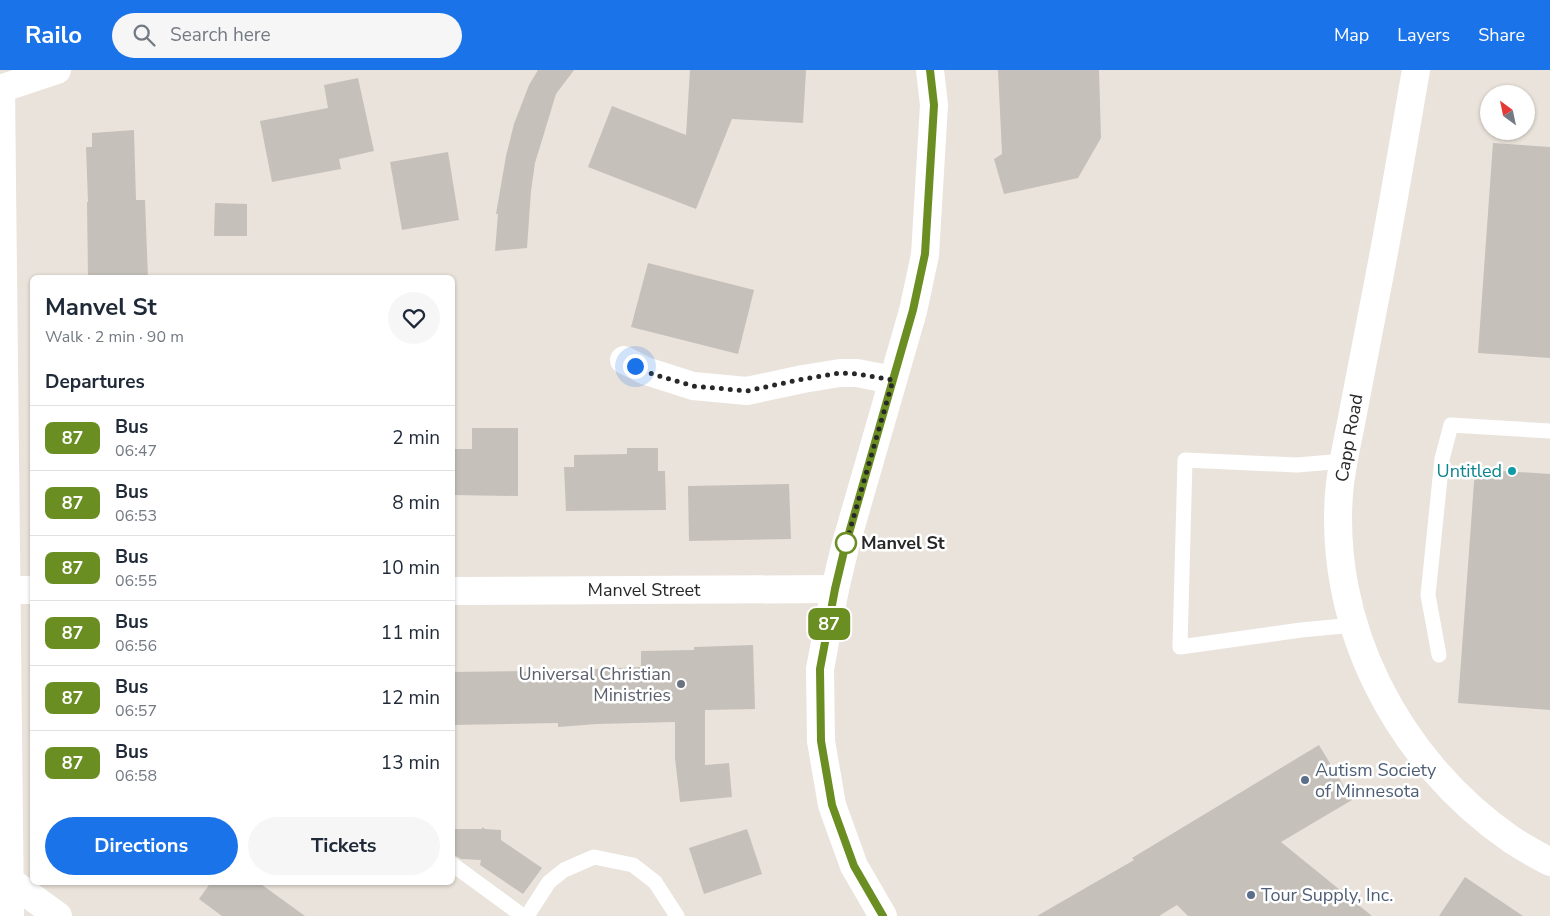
<!DOCTYPE html>
<html lang="en">
<head>
<meta charset="utf-8">
<style>
  body { margin:0; font-family:"Nunito Sans",sans-serif; background:#f6f6f7; color:#1f2937; height:100vh; display:flex; flex-direction:column; font-size:19px; white-space:nowrap }
  * { box-sizing:border-box; margin:0 }
  p { font-size:16px; color:#747a83 }
  .icon { flex:none; width:28px; height:28px; fill:none; stroke:currentColor; stroke-width:2; stroke-linecap:round; stroke-linejoin:round }
  .map { position:relative; flex:1; overflow:hidden }
  .details { position:absolute; left:30px; top:205px; width:425px; height:610px; display:flex; flex-direction:column; background:#fff; border-radius:8px; box-shadow:0 1px 4px #0004 }
  .details>* { flex:none }
  .badge { padding:0 10px; border-radius:8px; font-size:18px; line-height:32px }
  .needle { width:32px; rotate:327deg }
  .buttons { position:absolute; left:1480px; top:15px; display:grid; gap:10px }
  .buttons a { display:grid; place-items:center; width:55px; height:55px; border-radius:50%; background:#fff; box-shadow:0 1px 4px #0004; font-size:25px }
  .you { position:absolute; width:25px; height:25px; margin:-12px; border:4px solid #fff; border-radius:50%; background:#1a73e8; box-shadow:0 0 0 8px #1a73e833 }
  .map>.badge { position:absolute; translate:-50% -50%; box-shadow:0 0 0 2px #fff }
  h2 { padding:0 15px; font-size:19px; line-height:45px }
  .round { display:grid; place-items:center; flex:none; width:52px; height:52px; border-radius:26px; background:#f6f6f7 }
  .overview { display:flex; align-items:center; justify-content:space-between; height:85px; padding:0 15px }
  h1 { font-size:24px; font-weight:700; line-height:38px }
  .action { display:flex; gap:10px; margin-top:auto; padding:10px 15px }
  .action a { flex:1; height:58px; border-radius:30px; background:#1a73e8; color:#fff; font-size:20px; font-weight:700; line-height:58px; text-align:center }
  .action a+a { background:#f6f6f7; color:#1f2937 }
  ul { padding:0; list-style:none }
  li { display:flex; align-items:center; gap:15px; height:65px; padding:0 15px; border-top:1px solid #e0e1e3 }
  li div { flex:1 }
  li b { display:block; font-size:19px }
  li em { font-style:normal }
  li .badge { min-width:55px; font-weight:700; text-align:center }
  header { display:flex; align-items:center; gap:30px; box-sizing:border-box; height:70px; padding:0 25px; background:#1a73e8; color:#fff }
  header strong { font-size:24px }
  nav { display:flex; gap:28px; margin-inline-start:auto; font-size:18px }
  .search { width:350px; height:45px; background:#f6f6f7; display:flex; align-items:center; gap:12px; box-sizing:border-box; padding:0 18px; border-radius:28px; color:#747a83; font-size:19px }
  .map>svg:first-child { display:block }
  .building { fill:#c5c0ba }
  .lines { fill:none; stroke-linecap:round; stroke-linejoin:round }
  .lane { stroke:#fff; stroke-width:15 }
  .street { stroke:#fff; stroke-width:28 }
  .secondary { stroke:#fff; stroke-width:28 }
  .line-casing { stroke:#fff; stroke-width:11 }
  .line { stroke:#6b8e23; stroke-width:8 }
  .walk { stroke:#282828; stroke-width:5; stroke-dasharray:0 9 }
  .culture-dot { fill:#0f9aa8; stroke:#fff; stroke-width:2 }
  .stop-dot { fill:#fff; stroke:#6b8e23; stroke-width:2.5 }
  .worship-dot { fill:#6b7280; stroke:#fff; stroke-width:2 }
  .service-dot { fill:#5c6f8a; stroke:#fff; stroke-width:2 }
  .labels { text-anchor:middle; dominant-baseline:central; stroke-width:5; stroke-linejoin:round; paint-order:stroke }
  .street-label { font-size:18px; fill:#282828; stroke:#fff }
  .culture-label { font-size:18px; fill:#0d838f; stroke:#fff; text-anchor:end }
  .stop-label { font-size:18px; font-weight:bold; fill:#282828; stroke:#fff; text-anchor:start }
  .worship-label { font-size:18px; fill:#5b616d; stroke:#fff; text-anchor:end }
  .service-label { font-size:18px; fill:#4e5e75; stroke:#fff; text-anchor:start }
</style>
</head>
<body>
<header>
<strong>Railo</strong>
<div class="search"><svg class="icon" aria-label="search" viewBox="0 0 24 24"><circle cx="10" cy="10" r="6"/><path d="M15 15l6 6"/></svg>Search here</div>
<nav><a>Map</a><a>Layers</a><a>Share</a></nav>
</header>
<div class="map">
<svg width="1550" height="846" viewBox="0 0 1550 846">
  <rect width="100%" height="100%" fill="#eae3db"/>
  <!-- building -->
  <g class="building">
    <path d="M538,0h36l-18,24 -21,69 -4,28 -4,57 -32,3 3,-37h-2l10,-58 8,-32 15,-39z"/>
    <path d="M690,0h116l-3,53 -71,-4 -36,90 -108,-42 24,-61 74,29z"/>
    <path d="M998,0h101l2,68 -23,40 -74,16 -10,-35 8,-5z"/>
    <path d="M358,8l16,73 -35,8 2,10 -69,13 -12,-61 68,-13 -4,-23z"/>
    <path d="M134,60l2,70h9l3,78h-60l-1,-76h1l-2,-55h6v-14z"/>
    <path d="M1493,73l57,4v211l-72,-5z"/>
    <path d="M448,82l11,68 -57,10 -12,-68z"/>
    <path d="M215,133l32,1v32h-33z"/>
    <path d="M648,193l106,27 -16,64 -107,-27z"/>
    <path d="M472,358h46v68l-66,-1v-46h20z"/>
    <path d="M627,378h31v23h7l1,39 -100,1 -2,-44h10v-12l53,-1z"/>
    <path d="M1475,399l75,5v236l-92,-7z"/>
    <path d="M789,414l2,55 -102,2 -1,-55z"/>
    <path d="M753,575l2,64 -50,1v55l24,-2 3,34 -52,5 -5,-44v-36l-78,2 -39,3v-4l-106,2v-53l70,-1 1,1 118,-5v-16l53,-1v-3z"/>
    <path d="M1319,675l33,55 -71,42 91,74h-184l-11,-11 -18,11h-122l97,-56 -2,-2z"/>
    <path d="M482,757l3,2 16,1v10l41,28 -19,26 -43,-29 1,-5 -20,-1 -7,-4v-26h28z"/>
    <path d="M747,759l15,45 -58,20 -15,-46z"/>
    <path d="M1465,807l58,39h-84z"/>
    <path d="M211,812h47l47,34h-83l-23,-17z"/>
  </g>
  <g class="lines">
    <!-- lane -->
    <g class="lane">
      <path d="M1344,391l-47,4 -112,-5 -5,187 121,-17 53,-5"/>
      <path d="M1439,585l-11,-60 14,-136 9,-34 99,6"/>
      <path d="M452,794l71,52"/>
      <path d="M527,846l22,-34 15,-12 30,-13 39,8 22,17 22,34"/>
    </g>
    <!-- street -->
    <g class="street">
      <path d="M1416,0c-14,80 -27,160 -43,239 -7,36 -14,73 -21,109 -4,21 -9,43 -12,65 -15,139 57,278 172,357 12,8 25,15 38,22"/>
      <path d="M0,19l57,-19"/>
      <path d="M1,19l9,827"/>
      <path d="M624,290l22,11 47,15 54,5 56,-12 37,-6h17l36,7"/>
      <path d="M0,520h32"/>
      <path d="M452,521l383,-2"/>
      <path d="M10,811l48,35"/>
    </g>
    <!-- secondary -->
    <path class="secondary" d="M883,846l-29,-50 -22,-61 -11,-64 -1,-72 15,-80 10,-42 68,-236 12,-56 9,-150 -4,-35"/>
  </g>
  <g class="lines">
    <defs>
      <path id="line" d="M883,846l-29,-50 -22,-61 -11,-64 -1,-72 15,-80 10,-42 68,-237 12,-56 9,-149 -4,-35"/>
    </defs>
    <!-- line casing -->
    <use href="#line" class="line-casing"/>
    <!-- line -->
    <use href="#line" class="line"/>
    <!-- walk -->
    <path class="walk" d="M635,296l11,6 47,14 54,5 56,-12 37,-6 17,1 36,6 -48,167 1,-4"/>
  </g>
  <!-- markers -->
  <circle class="culture-dot" cx="1512" cy="401" r="5"/>
  <circle class="stop-dot" cx="846" cy="473" r="10"/>
  <circle class="worship-dot" cx="681" cy="614" r="5"/>
  <g class="service-dot">
    <circle cx="1305" cy="710" r="5"/>
    <circle cx="1251" cy="825" r="5"/>
  </g>
  <g class="labels">
    <!-- street labels -->
    <g class="street-label">
      <text transform="translate(1349 368) rotate(-80)">Capp Road</text>
      <text x="644" y="520">Manvel Street</text>
    </g>
    <!-- culture labels -->
    <g class="culture-label">
      <text x="1502" y="401">Untitled</text>
    </g>
    <!-- stop labels -->
    <g class="stop-label">
      <text x="861" y="473">Manvel St</text>
    </g>
    <!-- worship labels -->
    <g class="worship-label">
      <text x="671" y="604">Universal Christian<tspan x="671" dy="21">Ministries</tspan></text>
    </g>
    <!-- service labels -->
    <g class="service-label">
      <text x="1315" y="700">Autism Society<tspan x="1315" dy="21">of Minnesota</tspan></text>
      <text x="1261" y="825">Tour Supply, Inc.</text>
    </g>
  </g>
</svg>
<div class="buttons">
<a><svg class="needle" viewBox="-14 -14 28 28"><path d="M0-13l5 13h-10z" fill="#e53935"/><path d="M0 13l5-13h-10z" fill="#747a83"/></svg></a>
</div>
<div class="you" style="left:635px;top:296px"></div>
<b class="badge" style="left:829px;top:554px;background:#6b8e23;color:#fff">87</b>
<section class="details">
<div class="overview"><div><h1>Manvel St</h1><p>Walk · 2 min · 90 m</p></div><a class="round"><svg class="icon" aria-label="heart" viewBox="0 0 24 24"><path d="M12 20l-8-8c-3-5 5-10 8-4 3-6 11-1 8 4z"/></svg></a></div>
<h2>Departures</h2>
<ul>
<li><span class="badge" style="background:#6b8e23;color:#fff">87</span><div><b>Bus</b><p>06:47</p></div><em>2 min</em></li>
<li><span class="badge" style="background:#6b8e23;color:#fff">87</span><div><b>Bus</b><p>06:53</p></div><em>8 min</em></li>
<li><span class="badge" style="background:#6b8e23;color:#fff">87</span><div><b>Bus</b><p>06:55</p></div><em>10 min</em></li>
<li><span class="badge" style="background:#6b8e23;color:#fff">87</span><div><b>Bus</b><p>06:56</p></div><em>11 min</em></li>
<li><span class="badge" style="background:#6b8e23;color:#fff">87</span><div><b>Bus</b><p>06:57</p></div><em>12 min</em></li>
<li><span class="badge" style="background:#6b8e23;color:#fff">87</span><div><b>Bus</b><p>06:58</p></div><em>13 min</em></li>
</ul>
<div class="action"><a>Directions</a><a>Tickets</a></div>
</section>
</div>
</body>
</html>
